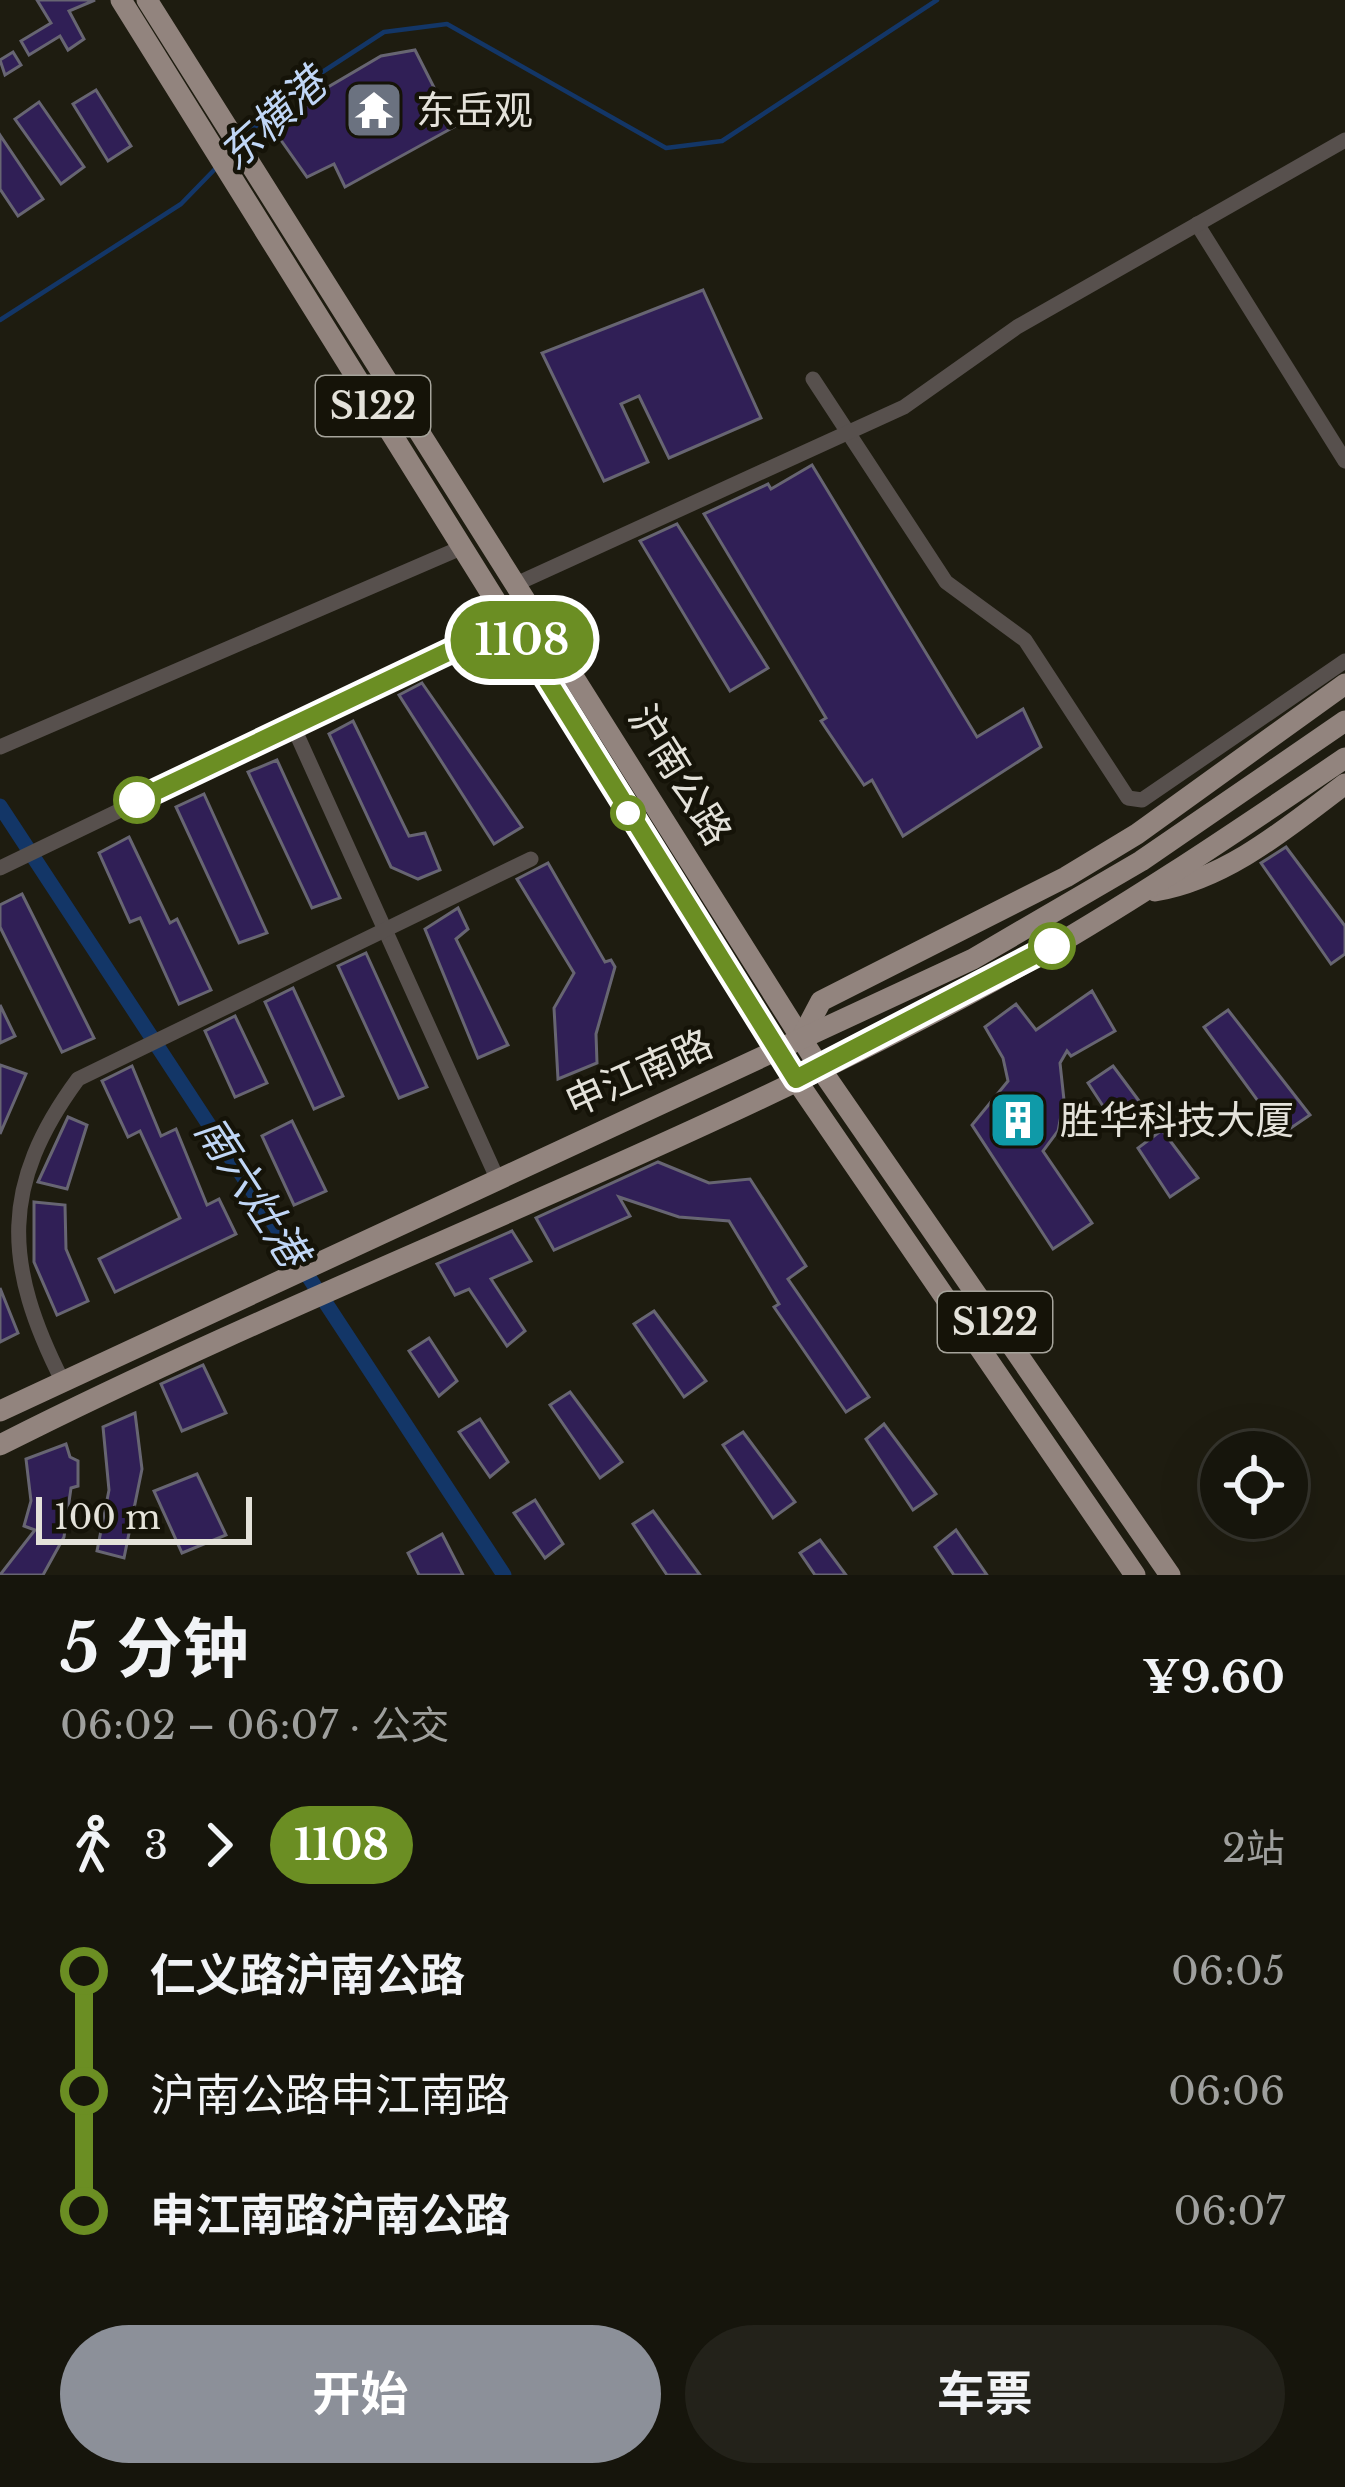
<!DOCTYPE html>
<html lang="zh">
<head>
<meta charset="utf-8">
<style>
  body { margin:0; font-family:"Libre Baskerville","Noto Sans SC",serif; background:#23221a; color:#f1f3f6; height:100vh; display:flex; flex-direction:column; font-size:45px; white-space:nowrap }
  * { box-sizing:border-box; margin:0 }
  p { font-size:39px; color:#9e9f9d }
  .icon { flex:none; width:66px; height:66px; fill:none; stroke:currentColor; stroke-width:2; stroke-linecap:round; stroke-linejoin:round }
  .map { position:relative; height:1575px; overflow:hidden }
  .sheet { display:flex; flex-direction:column; background:#16150c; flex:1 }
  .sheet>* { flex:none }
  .badge { padding:0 24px; border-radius:39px; font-size:42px; line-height:78px }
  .fabs { position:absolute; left:1200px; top:1431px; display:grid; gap:24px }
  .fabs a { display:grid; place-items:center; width:108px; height:108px; border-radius:50%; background:#16150c; box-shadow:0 12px 48px #0002,0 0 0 3px #35342d; font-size:60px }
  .scale { position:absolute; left:36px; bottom:30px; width:216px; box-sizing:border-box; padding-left:12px; border:6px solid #e4e2da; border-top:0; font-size:33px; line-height:42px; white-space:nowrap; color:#e4e2da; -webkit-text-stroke:9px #151308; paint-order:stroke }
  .map>.badge { position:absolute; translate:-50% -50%; box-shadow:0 0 0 6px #fff }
  .legs { display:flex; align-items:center; gap:18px; height:132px; padding:0 60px; font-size:39px }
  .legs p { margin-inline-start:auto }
  .head { display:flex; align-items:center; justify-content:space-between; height:204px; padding:0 60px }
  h1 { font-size:66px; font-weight:700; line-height:90px }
  .button { display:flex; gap:24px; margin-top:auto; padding:24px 60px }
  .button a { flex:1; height:138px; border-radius:72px; background:#8c9099; color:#fff; font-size:48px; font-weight:700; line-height:138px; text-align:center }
  .button a+a { background:#23221a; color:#f1f3f6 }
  ul { padding:0 60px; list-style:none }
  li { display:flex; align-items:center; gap:42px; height:120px; font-size:45px }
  li i { display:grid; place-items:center; width:18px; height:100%; margin:0 15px; background:currentColor }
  li i::after { content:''; width:30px; height:30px; margin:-15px; border:9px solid; border-radius:50%; background:#16150c }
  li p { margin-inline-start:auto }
  li:first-child i { background:linear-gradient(#0000 50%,currentColor 0) }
  li:last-child i { background:linear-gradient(currentColor 50%,#0000 0) }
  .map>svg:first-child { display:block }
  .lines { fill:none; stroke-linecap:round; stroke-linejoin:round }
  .stream { stroke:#133667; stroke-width:4.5 }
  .canal { stroke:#133667; stroke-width:15 }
  .building { fill:#301f56; stroke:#676572; stroke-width:3 }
  .minor { stroke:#57504d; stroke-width:15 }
  .major { stroke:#92847e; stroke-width:21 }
  .line-1-casing { stroke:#fff; stroke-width:27 }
  .line-1 { stroke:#6b8e23; stroke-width:18 }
  .stop-1-dot { fill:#fff; stroke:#6b8e23; stroke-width:6 }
  .labels { text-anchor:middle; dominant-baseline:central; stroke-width:9; stroke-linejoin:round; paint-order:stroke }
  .shield { fill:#151308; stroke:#a6a49b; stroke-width:3 }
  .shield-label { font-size:36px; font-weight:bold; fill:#e4e2da }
  .poi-label { font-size:39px; fill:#e4e2da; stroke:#151308; text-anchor:start }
  .street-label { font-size:39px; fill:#e4e2da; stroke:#151308 }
  .water-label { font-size:42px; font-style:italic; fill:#c0d6f6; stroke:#151308 }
</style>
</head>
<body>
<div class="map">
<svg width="1345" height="1575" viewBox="0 0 1345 1575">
  <rect width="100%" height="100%" fill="#1e1c10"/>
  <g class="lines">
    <!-- stream -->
    <g class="stream">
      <path d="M245,137l42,-42 97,-63 63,-8 219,124 56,-7 215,-141"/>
      <path d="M0,320l181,-116 36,-37"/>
    </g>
    <!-- canal -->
    <path class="canal" d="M0,806l504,769"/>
  </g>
  <!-- building -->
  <g class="building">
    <path d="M37,0h58l-26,11 15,28 -16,11 -8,-14 -31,19 -8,-14 30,-18z"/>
    <path d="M415,50l39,77 -109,60 -11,-23 -27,13 -29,-41 40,-43 63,-37z"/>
    <path d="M13,52l8,13 -16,10 -5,-15z"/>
    <path d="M96,90l35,56 -23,15 -35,-57z"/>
    <path d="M39,102l45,65 -23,17 -46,-65z"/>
    <path d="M0,135l43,64 -25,17 -18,-27z"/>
    <path d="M703,290l58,128 -92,40 -30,-62 -18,8 27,58 -44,19 -62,-128z"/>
    <path d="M812,465l165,272 46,-28 18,38 -138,89 -31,-56 -8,5 -43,-64 5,-3 -122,-204 64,-30 3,5z"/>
    <path d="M677,524l91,144 -38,23 -90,-150z"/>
    <path d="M422,683l100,144 -28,17 -95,-149z"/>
    <path d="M353,721l56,115 16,-3 15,37 -22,9 -27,-12 -62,-133z"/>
    <path d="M277,760l63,138 -28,10 -64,-136z"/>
    <path d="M204,794l63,139 -28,10 -63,-136z"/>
    <path d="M129,837l41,86 7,-4 34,71 -32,14 -39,-86 -10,4 -31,-69z"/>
    <path d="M1286,847l59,79v28l-14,10 -70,-101z"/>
    <path d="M548,863l57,99 6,-2 4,7 -19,67 1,29 -39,16 -4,-71 20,-35 -57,-94z"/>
    <path d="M22,894l72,144 -32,14 -62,-125v-22z"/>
    <path d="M458,908l10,21 -12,10 52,106 -30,13 -53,-129z"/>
    <path d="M366,953l61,134 -28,11 -61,-132z"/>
    <path d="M293,988l50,108 -29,13 -49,-107z"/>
    <path d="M1092,991l23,40 -44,25 -4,-5 -7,12 4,37 -6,31 -15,20 49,72 -39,26 -81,-124 36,-44 -5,-23 -18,-31 31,-23 20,26z"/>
    <path d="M0,1005l15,31 -15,7z"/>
    <path d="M1228,1010l82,105 -28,19 -78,-107z"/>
    <path d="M235,1016l32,67 -32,14 -30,-66z"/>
    <path d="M0,1065l26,9 -26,60z"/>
    <path d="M132,1066l29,70 15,-7 31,76 12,-6 17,35 -121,58 -16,-33 81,-41 -40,-87 -12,6 -26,-56z"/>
    <path d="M1113,1066l35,47 -28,19 -32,-49z"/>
    <path d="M68,1117l19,8 -20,64 -29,-7z"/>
    <path d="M292,1121l34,70 -32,14 -32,-69z"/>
    <path d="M1162,1130l36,48 -28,19 -32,-49z"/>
    <path d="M658,1162l51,21 41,-4 56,87 -18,13 81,118 -23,15 -72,-105 5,-3 -50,-83 -50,-4 -60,-20 11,19 -76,34 -18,-32z"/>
    <path d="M34,1202l31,3 1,44 22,52 -31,14 -23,-53z"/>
    <path d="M512,1231l19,30 -40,18 34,52 -18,15 -38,-57 -14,6 -18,-31z"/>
    <path d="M0,1288l18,45 -18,9z"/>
    <path d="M654,1311l52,70 -22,16 -50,-73z"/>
    <path d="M429,1338l28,43 -18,15 -30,-45z"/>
    <path d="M203,1365l23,48 -44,18 -21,-47z"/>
    <path d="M570,1392l52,70 -22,16 -50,-73z"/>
    <path d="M135,1413l7,56 -18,89 -27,-7 12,-61 -6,-63z"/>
    <path d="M480,1419l28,43 -18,15 -31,-45z"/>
    <path d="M884,1424l52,70 -23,16 -47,-71z"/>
    <path d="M743,1432l52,70 -22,16 -50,-73z"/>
    <path d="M66,1444l4,13 8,4v25l-7,2 -7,49 -21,38h-43l35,-45 -11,-4 7,-25 -5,-42z"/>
    <path d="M197,1474l29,61 -44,18 -28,-62z"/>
    <path d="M535,1500l28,44 -18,14 -31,-45z"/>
    <path d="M653,1511l47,64h-33l-34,-51z"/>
    <path d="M956,1530l31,45h-33l-19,-28z"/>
    <path d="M442,1534l21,41h-44l-11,-22z"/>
    <path d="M820,1540l26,35h-31l-15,-22z"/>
  </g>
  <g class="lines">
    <!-- minor -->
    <g class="minor">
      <path d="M1197,224l148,237"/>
      <path d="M813,379l133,203 79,58 103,158 14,2 203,-139"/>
      <path d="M516,584l388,-177 113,-80 328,-187"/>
      <path d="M293,726l204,452"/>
      <path d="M0,747l463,-200"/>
      <path d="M0,868l511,-246"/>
      <path d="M63,1382c-60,-118 -63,-197 15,-303l453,-220"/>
    </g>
    <!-- major -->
    <g class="major">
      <path d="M121,0l656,1052 358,523"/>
      <path d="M147,0l673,1068 350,507"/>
      <path d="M1155,891c72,-12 133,-64 190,-107"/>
      <path d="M802,1037l19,-36 245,-124 71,-43 208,-150"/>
      <path d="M0,1411l973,-452 168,-98 204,-140"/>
      <path d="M0,1445c326,-165 673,-289 993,-464 122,-67 237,-145 352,-223"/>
    </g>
  </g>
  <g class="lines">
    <defs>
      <path id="line-1" d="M137,800l374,-178 285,457 256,-133"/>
    </defs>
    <!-- line-1 casing -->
    <use href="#line-1" class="line-1-casing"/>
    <!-- line-1 -->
    <use href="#line-1" class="line-1"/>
  </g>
  <!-- icons -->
  <defs>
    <symbol id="temple-square" viewBox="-11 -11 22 22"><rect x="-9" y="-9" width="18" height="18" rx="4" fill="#6b7280" stroke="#151308"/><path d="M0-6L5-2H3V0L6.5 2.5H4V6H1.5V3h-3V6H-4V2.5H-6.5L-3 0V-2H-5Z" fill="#fff"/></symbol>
    <symbol id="building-square" viewBox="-11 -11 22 22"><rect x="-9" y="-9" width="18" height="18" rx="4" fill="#0f9aa8" stroke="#151308"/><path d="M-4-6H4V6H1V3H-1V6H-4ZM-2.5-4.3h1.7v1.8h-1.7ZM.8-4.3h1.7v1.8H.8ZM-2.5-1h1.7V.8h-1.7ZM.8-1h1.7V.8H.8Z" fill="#fff"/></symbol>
  </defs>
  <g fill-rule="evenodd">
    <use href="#temple-square" x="341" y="77" width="66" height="66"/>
    <use href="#building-square" x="985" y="1087" width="66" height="66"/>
  </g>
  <!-- markers -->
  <g class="stop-1-dot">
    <circle cx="137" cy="800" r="21"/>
    <circle cx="628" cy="813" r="15"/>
    <circle cx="1052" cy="946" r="21"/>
  </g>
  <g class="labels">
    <!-- shield labels -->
    <g class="shield">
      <rect x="316" y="376" width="114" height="60" rx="9"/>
      <rect x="938" y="1292" width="114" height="60" rx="9"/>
    </g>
    <g class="shield-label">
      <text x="373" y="406">S122</text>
      <text x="995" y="1322">S122</text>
    </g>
    <!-- poi labels -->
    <g class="poi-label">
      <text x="416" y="110">东岳观</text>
      <text x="1060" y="1120">胜华科技大厦</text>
    </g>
    <!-- street labels -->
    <g class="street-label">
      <text transform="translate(680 775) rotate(58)">沪南公路</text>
      <text transform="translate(639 1073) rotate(-24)">申江南路</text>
    </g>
    <!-- water labels -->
    <g class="water-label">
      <text transform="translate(272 119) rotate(-42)">东横港</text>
      <text transform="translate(252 1191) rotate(57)">南六灶港</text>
    </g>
  </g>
</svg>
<div class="fabs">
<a><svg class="icon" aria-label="locate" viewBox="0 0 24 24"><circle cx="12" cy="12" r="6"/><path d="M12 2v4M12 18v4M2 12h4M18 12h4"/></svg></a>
</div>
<div class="scale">100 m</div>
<b class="badge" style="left:522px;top:640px;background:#6b8e23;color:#fff">1108</b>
</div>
<section class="sheet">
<div class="head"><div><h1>5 分钟</h1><p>06:02 – 06:07 · 公交</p></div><b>¥9.60</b></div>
<div class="legs"><svg class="icon" aria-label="walk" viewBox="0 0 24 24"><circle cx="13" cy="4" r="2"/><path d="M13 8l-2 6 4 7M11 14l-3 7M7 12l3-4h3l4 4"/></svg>3<svg class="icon" aria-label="forward" viewBox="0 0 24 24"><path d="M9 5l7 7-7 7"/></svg><b class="badge" style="background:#6b8e23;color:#fff">1108</b><p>2站</p></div>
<ul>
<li><i style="color:#6b8e23"></i><b>仁义路沪南公路</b><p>06:05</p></li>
<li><i style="color:#6b8e23"></i><span>沪南公路申江南路</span><p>06:06</p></li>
<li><i style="color:#6b8e23"></i><b>申江南路沪南公路</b><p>06:07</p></li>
</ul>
<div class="button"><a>开始</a><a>车票</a></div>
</section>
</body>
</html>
